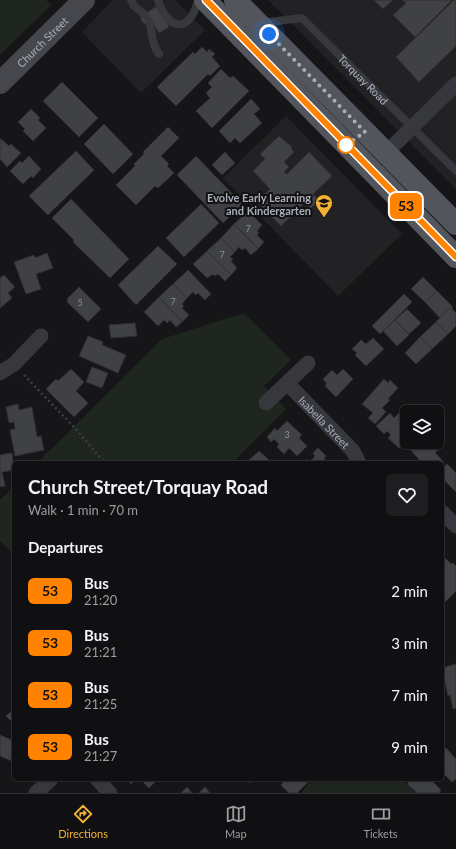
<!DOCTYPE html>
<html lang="en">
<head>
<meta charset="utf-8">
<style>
  body { margin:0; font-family:Lato,sans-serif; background:#1e1e20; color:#f1f3f6; height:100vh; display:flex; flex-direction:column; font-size:15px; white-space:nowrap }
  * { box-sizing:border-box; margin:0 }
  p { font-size:13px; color:#9c9d9f }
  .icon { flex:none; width:22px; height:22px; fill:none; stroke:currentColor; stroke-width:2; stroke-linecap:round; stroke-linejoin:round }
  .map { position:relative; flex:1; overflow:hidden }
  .sheet { position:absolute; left:12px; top:461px; width:432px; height:320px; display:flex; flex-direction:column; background:#101012; border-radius:6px; box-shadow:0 1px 3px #0004,0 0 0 1px #303032 }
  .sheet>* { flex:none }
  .badge { padding:0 8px; border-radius:6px; font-size:14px; line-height:26px }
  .controls { position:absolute; left:400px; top:405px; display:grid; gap:8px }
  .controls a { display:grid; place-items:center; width:44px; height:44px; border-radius:6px; background:#101012; box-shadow:0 1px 3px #0004,0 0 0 1px #303032; font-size:20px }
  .you { position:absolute; width:20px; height:20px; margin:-10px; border:3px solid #fff; border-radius:50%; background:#1a73e8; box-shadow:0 0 0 6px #1a73e833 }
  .map>.badge { position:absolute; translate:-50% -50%; box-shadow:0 0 0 2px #fff }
  h2 { padding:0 16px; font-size:15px; line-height:36px }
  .round { display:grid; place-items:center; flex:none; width:42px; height:42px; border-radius:6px; background:#1e1e20 }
  .overview { display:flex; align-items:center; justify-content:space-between; height:68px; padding:0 16px }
  h1 { font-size:19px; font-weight:700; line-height:30px }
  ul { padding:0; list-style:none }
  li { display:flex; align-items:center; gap:12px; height:52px; padding:0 16px }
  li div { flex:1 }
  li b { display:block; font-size:15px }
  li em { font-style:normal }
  li .badge { min-width:44px; font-weight:700; text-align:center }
  .dock { display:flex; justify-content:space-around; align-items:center; height:56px; border-top:1px solid #303032; background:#101012; font-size:11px; color:#9c9d9f }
  .dock a { display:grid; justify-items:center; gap:2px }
  .dock .selected { color:#f2b134 }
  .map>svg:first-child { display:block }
  .built { fill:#222225 }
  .green { fill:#1e261f }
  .building { fill:#404145; stroke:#303034 }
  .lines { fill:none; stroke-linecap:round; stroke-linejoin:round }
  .path { stroke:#3d3f44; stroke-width:2.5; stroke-dasharray:2 3; stroke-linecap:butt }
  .lane { stroke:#37383d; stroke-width:8 }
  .street { stroke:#37383d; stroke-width:15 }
  .secondary { stroke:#45474d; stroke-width:22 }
  .primary { stroke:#53555c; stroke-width:22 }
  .line-casing { stroke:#fff; stroke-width:9 }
  .line { stroke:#ff8200; stroke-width:6 }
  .walk { stroke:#a8adb8; stroke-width:4; stroke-dasharray:0 7.2 }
  .stop-dot { fill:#fff; stroke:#ff8200; stroke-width:2 }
  .labels { text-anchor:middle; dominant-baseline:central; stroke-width:4; stroke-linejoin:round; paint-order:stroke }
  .number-label { font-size:9px; fill:#8e929b }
  .street-label { font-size:11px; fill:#a8adb8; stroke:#111113 }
  .poi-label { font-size:11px; font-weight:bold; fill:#a8adb8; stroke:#111113; text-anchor:end }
</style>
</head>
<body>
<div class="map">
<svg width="456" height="793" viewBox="0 0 456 793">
  <rect width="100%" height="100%" fill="#161618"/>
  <!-- built -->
  <g class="built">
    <path d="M113,0h62l30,30 -64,63 -59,-61z"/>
    <path d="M268,0h188v189z"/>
    <path d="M286,116l116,118 -64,62 -115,-118z"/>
  </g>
  <!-- green -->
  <g class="green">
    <path d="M0,0h46l5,5 -51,50z"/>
    <path d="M244,313l47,47 -27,26 22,23 -54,54h-195l125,-124z"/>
    <path d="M14,486v69l-14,-15v-40z"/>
    <path d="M312,779h89l14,14h-114z"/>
  </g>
  <!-- building -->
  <g class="building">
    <path d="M374,0h19l-10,9z"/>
    <path d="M402,0h50l-37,37 -22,-22 13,-12z"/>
    <path d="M454,0h2v46l-37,36 -23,-25z"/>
    <path d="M160,4l9,23 -10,6 -13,-20z"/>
    <path d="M147,14l4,6 -7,4 -4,-6z"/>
    <path d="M202,47l5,5 2,-3 6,5 -3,3 8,9 -10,10 -2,-2 -32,32 -19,-19 36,-35 2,2z"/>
    <path d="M221,69l9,9 3,-2 16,15 -37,37 -16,-17 14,-13 -4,-5 6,-6 -4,-4z"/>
    <path d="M62,82l36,36 -19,19 -36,-36z"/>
    <path d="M251,99l9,10 -6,5 8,9 -22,20 -5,-5 -5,5 -11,-12z"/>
    <path d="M31,109l9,9 -2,2 8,8 -13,13 -10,-10 2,-2 -7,-7z"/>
    <path d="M104,124l29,30 -20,20 -29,-30z"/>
    <path d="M168,127l11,11 -18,18 8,8 -2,2 7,7 -16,15 -3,-2 -19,19 -20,-20 19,-19 -1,-2 10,-10 -1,-2z"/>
    <path d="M279,136l13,11 -1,2 3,3 -10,10 5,5 -5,5 3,2 22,-22 23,24 -19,18 6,6 -9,9 -6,-6 -23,23 -24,-24 13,-13 -17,-18 12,-12 -5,-5z"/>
    <path d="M1,139l8,7 2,-2 10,9 -14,14 -7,-8v-19z"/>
    <path d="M76,151l18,19 -46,45 -19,-19z"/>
    <path d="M225,152l10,11 -13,12 -10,-10z"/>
    <path d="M29,156l12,13 -8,9 -2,-2 -8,8 -13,-13 10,-10 2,2z"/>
    <path d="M196,156l46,48 -19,19 -46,-48z"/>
    <path d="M71,199l58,60 -19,19 -37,-36 1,-2 -22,-22z"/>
    <path d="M201,204l18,19 -35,34 -18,-19z"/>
    <path d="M248,211l14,14 -5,6 2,2 -2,2 7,7 -6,7 -24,-25z"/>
    <path d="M234,224l24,25 -7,6 -6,-7 -3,2 -3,-3 -4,5 -14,-14z"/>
    <path d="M221,238l14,14 -5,5 3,2 -2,2 6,7 -6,7 -24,-24z"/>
    <path d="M158,246l19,18 -41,41 -18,-20z"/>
    <path d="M207,251l24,24 -6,6 -7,-7 -3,2 -2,-2 -6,4 -14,-14z"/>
    <path d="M47,253l6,15 -17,6 5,15 -15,5 -12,-32 20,-7 1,3z"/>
    <path d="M188,270l23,24 -6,6 -7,-7 -2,2 -3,-3 -6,6 -14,-14z"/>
    <path d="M4,275l11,12 -7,6 4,5 -12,10v-30z"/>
    <path d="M423,277l14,14 -12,11 -14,-13z"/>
    <path d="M173,284l14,14 -5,6 2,2 -2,2 7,7 -7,7 -23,-25z"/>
    <path d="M79,287l22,22 -13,13 -21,-20 1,-1 -1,-2z"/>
    <path d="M437,291l15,15 -12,12 -15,-16z"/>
    <path d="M404,294l8,8 -32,32 -8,-8z"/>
    <path d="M159,297l23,25 -6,5 -6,-7 -3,3 -3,-3 -6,6 -14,-14z"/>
    <path d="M452,306l1,1 -1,2 4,4v13l-8,8 -12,-12z"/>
    <path d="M407,309l14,14 -12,11 -14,-14z"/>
    <path d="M395,320l14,15 -12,11 -14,-15z"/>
    <path d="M436,322l12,12 -16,15 -12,-12z"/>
    <path d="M135,323l2,13 -26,2 -2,-13z"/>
    <path d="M88,336l15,6 -1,3 24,10 -8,18 -39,-17z"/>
    <path d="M420,337l12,12 -16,15 -11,-11z"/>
    <path d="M373,338l11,11 -18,17 -11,-11 2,-2 -5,-4 9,-9 5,4z"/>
    <path d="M92,367l16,6 -6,15 -16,-6z"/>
    <path d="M71,369l13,13 -8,9 12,12 -14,14 -28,-28 10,-10 2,2z"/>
    <path d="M343,369l10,10 -17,18 -11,-11 2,-2 -4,-5 9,-9 5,5z"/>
    <path d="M384,379l4,4 2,-3 8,8 -10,11 2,1 -8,8 4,4 -11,12 -7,-6 5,-5 -11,-9z"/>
    <path d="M18,404l1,6 13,-3 5,30 4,-1 3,14 -29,6 -5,-26 5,-1 -1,-7 -5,1 -3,-16z"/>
    <path d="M401,411l6,7v22l-8,8 -11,-10 3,-3 -4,-4 -3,3 -8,-8 14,-13 4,5z"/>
    <path d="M287,421l15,14 -3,3 8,8 -10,10 -8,-8 -5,6 -7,-7 2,-3 -5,-5 -3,3 -4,-5 8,-9 2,3z"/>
    <path d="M437,431l4,4 -3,3 6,6 -9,9 8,8 -1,2h-20l-15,-17 5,-4h25z"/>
    <path d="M318,448l8,8 -2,3 4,4h-25l4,-4 3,3 5,-6 -2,-3z"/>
    <path d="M259,451l9,8 4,4h-20l-3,-3z"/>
    <path d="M12,453l2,17 -12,2 3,14 -5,1v-32z"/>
    <path d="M447,464l9,9v19l-14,-14v-9z"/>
    <path d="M442,555l9,9 2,-1 3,3v25l-14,14v-28l1,-1 -1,-1z"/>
    <path d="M456,664v44l-3,1 -3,-14 -2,1 -6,-28z"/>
    <path d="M14,709v15l-8,-8z"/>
    <path d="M0,735l14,6v21l-14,-6z"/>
    <path d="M446,748l10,11v20l-4,3 -10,-10v-20z"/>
    <path d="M126,779h10l-5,5z"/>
    <path d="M140,779h18l-9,9z"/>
    <path d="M246,779h8l-4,4z"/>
    <path d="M285,779h26l-14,14h-8l-8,-8z"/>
    <path d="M412,779h18l11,11 -2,3h-22l-10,-9z"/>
    <path d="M187,787l5,6h-11z"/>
    <path d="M205,787l5,6h-11z"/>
  </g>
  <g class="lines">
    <!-- path -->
    <path class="path" d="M24,375l50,52 31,36"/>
    <!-- lane -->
    <g class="lane">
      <path d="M131,0l3,6 11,9"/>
      <path d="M158,0c10,31 32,34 40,0"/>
      <path d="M149,21c4,12 2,23 10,33"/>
      <path id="s1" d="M261,23l41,-5 154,153"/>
    </g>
    <!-- street -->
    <g class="street">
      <path d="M386,153l70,-69"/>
      <path d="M0,373l14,-9 27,-28"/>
      <path id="s2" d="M287,383l66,68 6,12"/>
      <path d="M266,403l42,-40"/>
      <path d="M442,512l14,14"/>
      <path d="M97,779l13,14"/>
      <path d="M36,793l15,-14"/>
    </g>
    <!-- secondary -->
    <path class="secondary" id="s3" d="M0,83l84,-83"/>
    <!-- primary -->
    <g class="primary">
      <path d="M205,0l251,257"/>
      <path d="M235,0l221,224"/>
    </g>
  </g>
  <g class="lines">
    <defs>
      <path id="line" d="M206,0l250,257"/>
    </defs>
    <!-- line casing -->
    <use href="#line" class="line-casing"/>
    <!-- line -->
    <use href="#line" class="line"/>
    <!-- walk -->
    <path class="walk" d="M269,34l96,98 -19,13"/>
  </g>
  <!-- icons -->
  <defs>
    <symbol id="school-pin" viewBox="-11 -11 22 30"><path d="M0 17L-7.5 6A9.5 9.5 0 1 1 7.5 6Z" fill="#f2b134" stroke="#111113"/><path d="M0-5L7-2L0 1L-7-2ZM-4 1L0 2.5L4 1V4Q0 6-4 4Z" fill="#111"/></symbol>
  </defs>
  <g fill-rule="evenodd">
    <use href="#school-pin" x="314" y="193" width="20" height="27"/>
  </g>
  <!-- markers -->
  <circle class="stop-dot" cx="346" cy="145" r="8"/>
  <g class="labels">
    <!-- number labels -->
    <g class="number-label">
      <text x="248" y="228">7</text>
      <text x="222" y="254">7</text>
      <text x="173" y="301">7</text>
      <text x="80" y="302">5</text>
      <text x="287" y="434">3</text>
    </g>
    <!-- street labels -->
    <g class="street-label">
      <text stroke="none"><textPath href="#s3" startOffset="59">Church Street</textPath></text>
      <text stroke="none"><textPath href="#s1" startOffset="128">Torquay Road</textPath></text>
      <text stroke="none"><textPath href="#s2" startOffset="54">Isabella Street</textPath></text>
    </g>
    <!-- poi labels -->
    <g class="poi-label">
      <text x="311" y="197">Evolve Early Learning<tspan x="311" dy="13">and Kindergarten</tspan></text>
    </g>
  </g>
</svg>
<div class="controls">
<a><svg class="icon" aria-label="layers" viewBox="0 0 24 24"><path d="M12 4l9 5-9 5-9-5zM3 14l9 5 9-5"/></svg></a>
</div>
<div class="you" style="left:269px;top:34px"></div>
<b class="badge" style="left:406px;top:206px;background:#ff8200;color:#111">53</b>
<section class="sheet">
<div class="overview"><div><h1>Church Street/Torquay Road</h1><p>Walk · 1 min · 70 m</p></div><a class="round"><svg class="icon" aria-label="heart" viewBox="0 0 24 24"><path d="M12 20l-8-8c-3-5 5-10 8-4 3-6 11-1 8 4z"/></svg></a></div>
<h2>Departures</h2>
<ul>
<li><span class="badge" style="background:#ff8200;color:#111">53</span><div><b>Bus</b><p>21:20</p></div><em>2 min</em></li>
<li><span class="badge" style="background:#ff8200;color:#111">53</span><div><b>Bus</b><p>21:21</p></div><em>3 min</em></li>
<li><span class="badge" style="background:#ff8200;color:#111">53</span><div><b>Bus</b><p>21:25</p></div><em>7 min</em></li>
<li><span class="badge" style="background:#ff8200;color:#111">53</span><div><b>Bus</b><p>21:27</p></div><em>9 min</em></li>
</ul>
</section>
</div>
<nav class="dock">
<a class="selected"><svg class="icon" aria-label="directions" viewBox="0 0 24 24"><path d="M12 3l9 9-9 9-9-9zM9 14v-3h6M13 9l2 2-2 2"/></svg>Directions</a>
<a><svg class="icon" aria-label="map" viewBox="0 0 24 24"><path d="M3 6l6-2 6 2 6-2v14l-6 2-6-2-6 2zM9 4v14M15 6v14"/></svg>Map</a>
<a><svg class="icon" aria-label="tickets" viewBox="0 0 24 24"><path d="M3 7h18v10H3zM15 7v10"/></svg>Tickets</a>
</nav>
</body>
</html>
